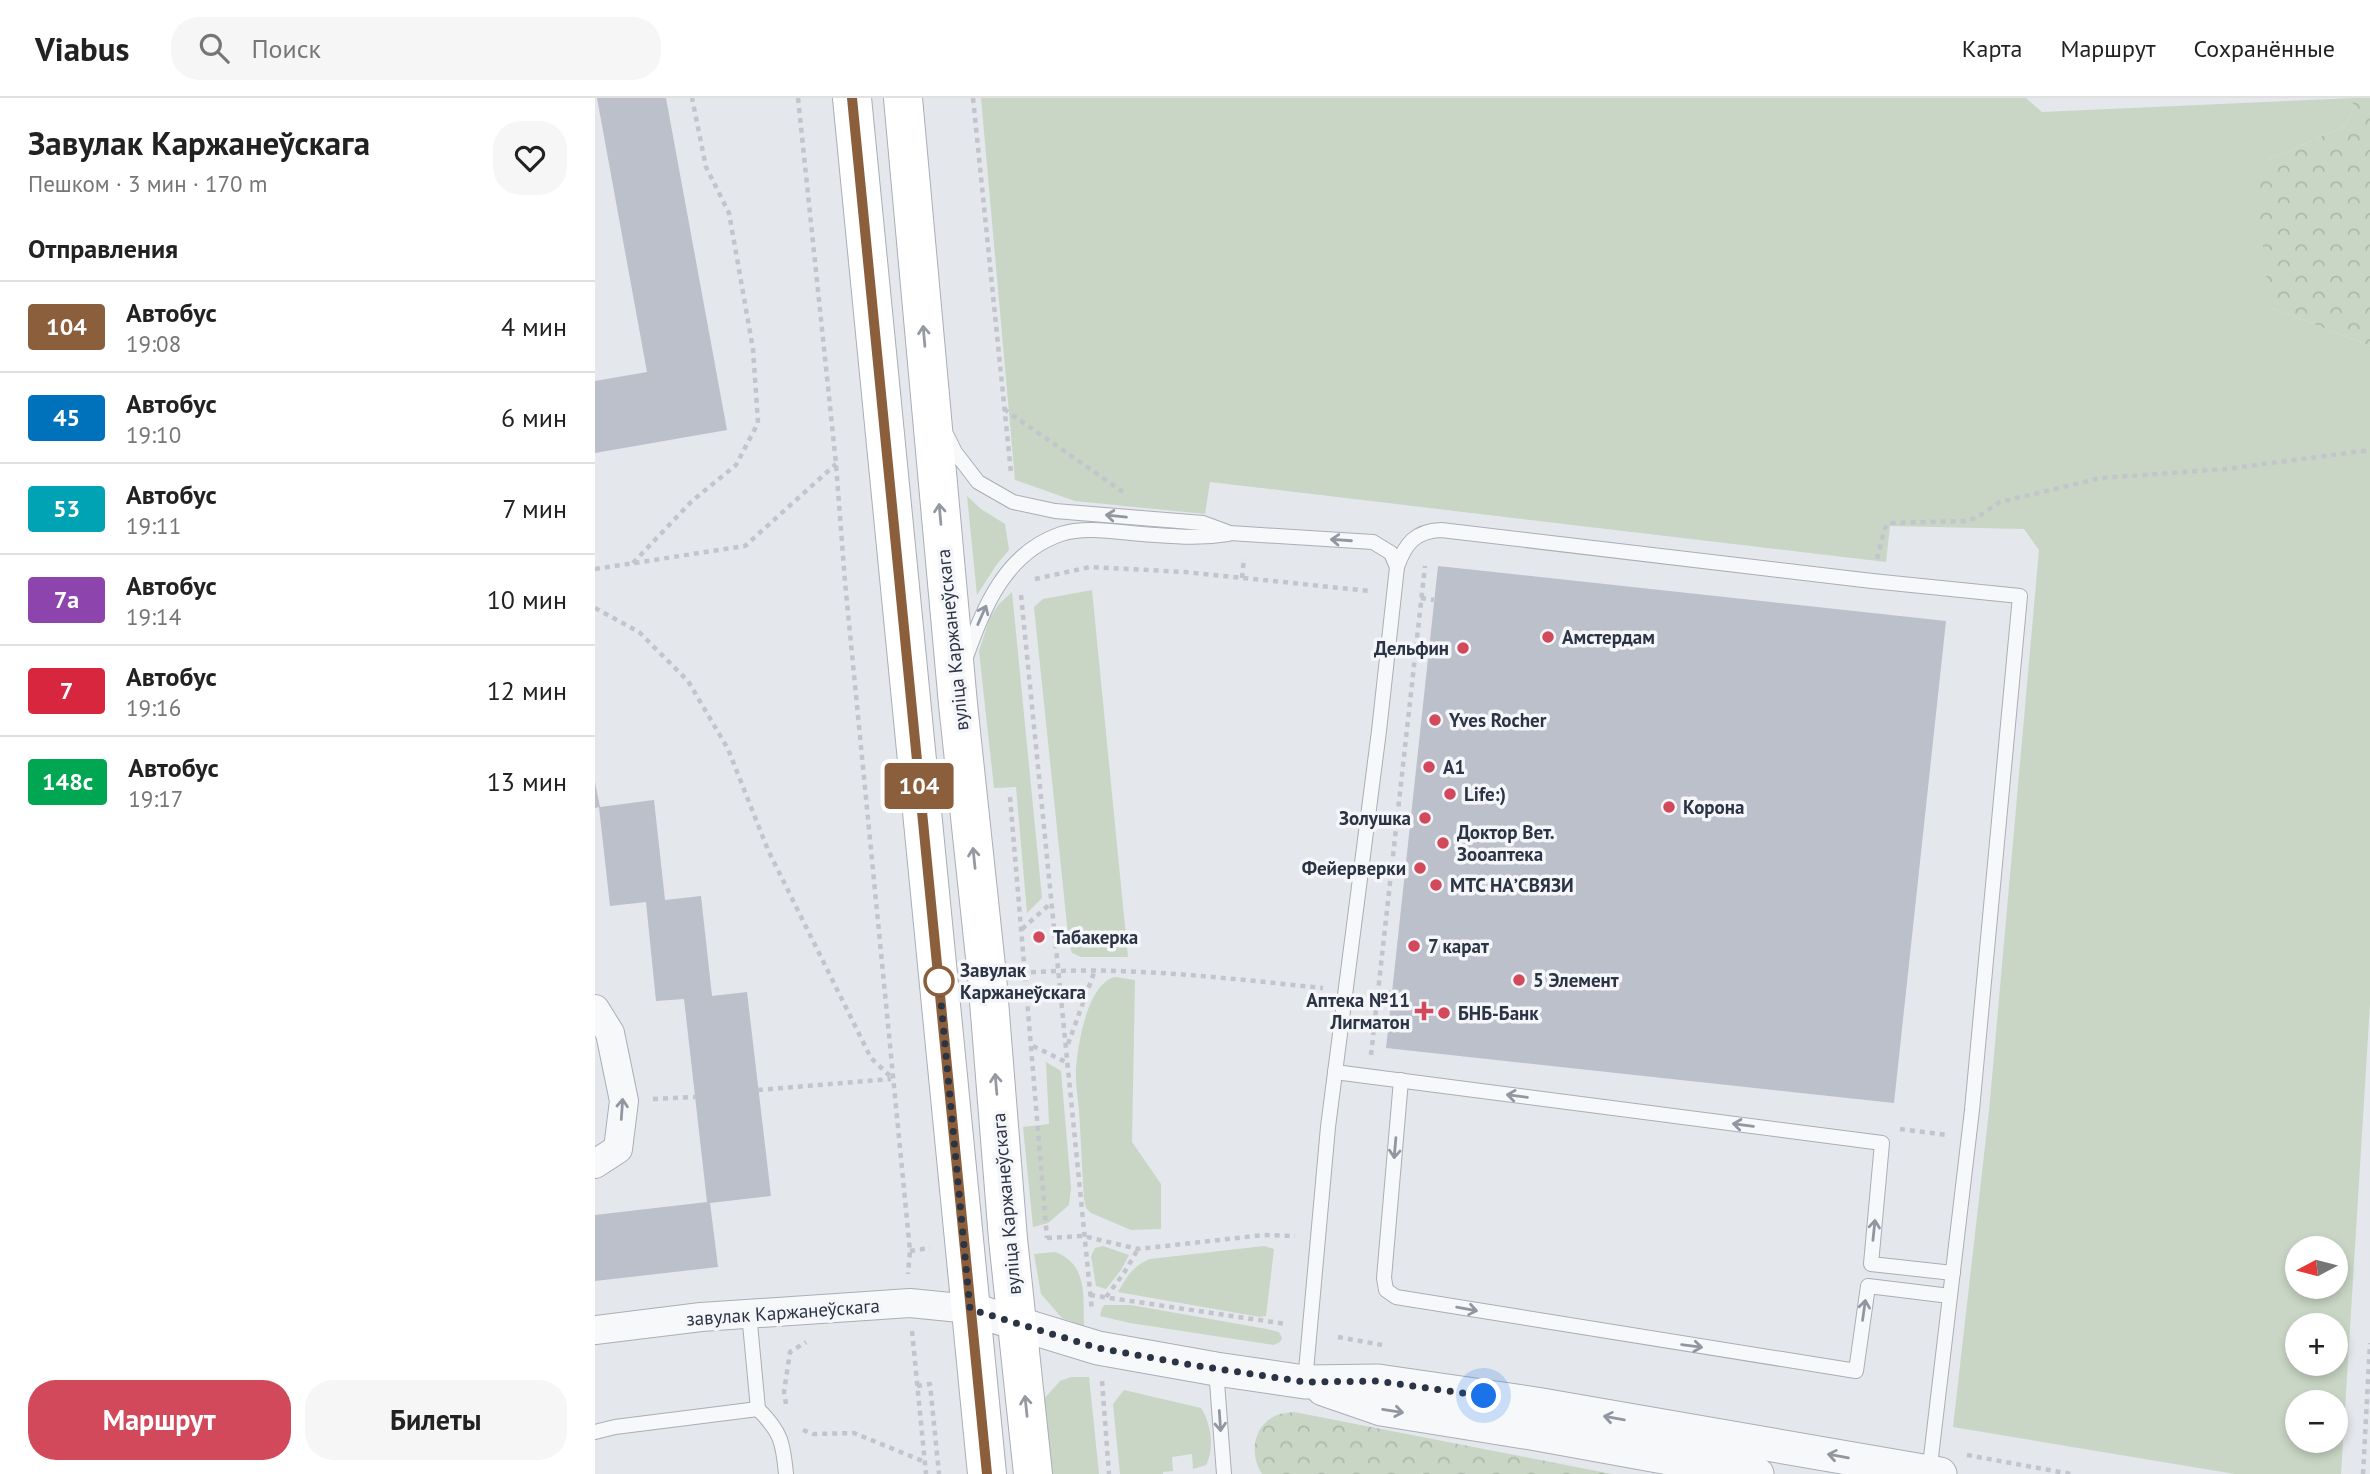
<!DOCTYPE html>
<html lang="ru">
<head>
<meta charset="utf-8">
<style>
  body { margin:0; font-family:"PT Sans",sans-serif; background:#f6f6f6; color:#222; height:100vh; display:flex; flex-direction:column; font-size:26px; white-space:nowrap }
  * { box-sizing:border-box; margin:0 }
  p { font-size:23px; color:#767676 }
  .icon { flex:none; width:38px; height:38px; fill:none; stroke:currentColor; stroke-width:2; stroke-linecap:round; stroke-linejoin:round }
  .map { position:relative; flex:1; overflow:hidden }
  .panel { display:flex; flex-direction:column; background:#fff; width:595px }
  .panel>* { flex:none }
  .badge { padding:0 14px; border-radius:5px; font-size:24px; line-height:46px }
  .needle { width:46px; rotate:263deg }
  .buttons { position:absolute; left:1690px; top:1138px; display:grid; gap:14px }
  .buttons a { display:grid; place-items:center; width:63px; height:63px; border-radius:50%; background:#fff; box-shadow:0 4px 10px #0003; font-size:35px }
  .you { position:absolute; width:35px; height:35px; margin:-18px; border:5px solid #fff; border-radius:50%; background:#1a73e8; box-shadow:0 0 0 10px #1a73e833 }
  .map>.badge { position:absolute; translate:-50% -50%; box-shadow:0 0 0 4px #fff }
  h2 { padding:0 28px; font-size:26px; line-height:63px }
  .round { display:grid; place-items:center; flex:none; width:74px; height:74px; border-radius:28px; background:#f6f6f6 }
  .head { display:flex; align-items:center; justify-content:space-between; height:119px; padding:0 28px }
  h1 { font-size:33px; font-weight:700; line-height:52px }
  .primary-button { display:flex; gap:14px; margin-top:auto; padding:14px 28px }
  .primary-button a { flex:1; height:80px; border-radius:28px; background:#d1495b; color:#fff; font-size:28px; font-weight:700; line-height:80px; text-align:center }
  .primary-button a+a { background:#f6f6f6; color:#222 }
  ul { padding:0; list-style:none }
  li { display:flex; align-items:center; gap:21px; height:91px; padding:0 28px; border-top:2px solid #e0e0e0 }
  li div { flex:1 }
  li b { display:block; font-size:26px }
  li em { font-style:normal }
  li .badge { min-width:77px; font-weight:700; text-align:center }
  header { display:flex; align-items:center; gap:42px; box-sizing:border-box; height:98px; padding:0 35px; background:#fff; border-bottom:2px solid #e0e0e0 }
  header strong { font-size:33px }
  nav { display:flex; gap:38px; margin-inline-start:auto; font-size:24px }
  .search { width:490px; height:63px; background:#f6f6f6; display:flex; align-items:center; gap:18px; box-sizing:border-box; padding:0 24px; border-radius:28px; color:#767676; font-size:26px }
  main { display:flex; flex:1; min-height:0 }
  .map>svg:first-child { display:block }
  .grass { fill:#c9d6c5; fill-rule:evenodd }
  .forest { fill:url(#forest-crowns) }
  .building { fill:#bbc0ca }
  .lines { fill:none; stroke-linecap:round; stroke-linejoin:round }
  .service-casing { stroke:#a9aeb7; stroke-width:16 }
  .minor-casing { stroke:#a9aeb7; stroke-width:30 }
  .tertiary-casing { stroke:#a9aeb7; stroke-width:35 }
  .secondary-casing { stroke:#a9aeb7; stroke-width:40 }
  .path { stroke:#c2c5cb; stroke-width:4.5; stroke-dasharray:5 5; stroke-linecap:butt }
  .service { stroke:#f7f8fa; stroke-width:14 }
  .minor { stroke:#f7f8fa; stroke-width:28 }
  .tertiary { stroke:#f7f8fa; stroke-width:33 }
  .secondary { stroke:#fff; stroke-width:38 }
  .oneway { stroke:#959aa2 }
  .oneway2 { stroke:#9196a0 }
  .line-casing { stroke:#fff; stroke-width:16 }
  .line { stroke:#8b5e3c; stroke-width:10 }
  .walk { stroke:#2b3445; stroke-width:7; stroke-dasharray:0 12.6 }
  .poi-dot { fill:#d1495b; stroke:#f4f6f9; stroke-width:2.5 }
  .stop-dot { fill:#fff; stroke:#8b5e3c; stroke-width:3.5 }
  .labels { text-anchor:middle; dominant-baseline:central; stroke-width:7; stroke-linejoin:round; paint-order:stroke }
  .poi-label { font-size:19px; font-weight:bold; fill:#2b3445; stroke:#f4f6f9; text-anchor:start }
  .street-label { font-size:19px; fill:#2b3445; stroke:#f4f6f9 }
  .stop-label { font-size:19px; font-weight:bold; fill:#2b3445; stroke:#f4f6f9; text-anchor:start }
</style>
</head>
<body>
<header>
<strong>Viabus</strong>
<div class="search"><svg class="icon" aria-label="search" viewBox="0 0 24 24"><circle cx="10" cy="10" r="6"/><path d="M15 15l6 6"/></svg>Поиск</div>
<nav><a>Карта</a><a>Маршрут</a><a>Сохранённые</a></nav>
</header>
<main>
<section class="panel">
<div class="head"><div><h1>Завулак Каржанеўскага</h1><p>Пешком · 3 мин · 170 m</p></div><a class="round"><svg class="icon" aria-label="heart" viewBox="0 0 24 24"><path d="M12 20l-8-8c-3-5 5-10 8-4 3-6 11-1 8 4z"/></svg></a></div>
<h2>Отправления</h2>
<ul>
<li><span class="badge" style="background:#8b5e3c;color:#fff">104</span><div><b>Автобус</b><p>19:08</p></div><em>4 мин</em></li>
<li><span class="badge" style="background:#0072bc;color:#fff">45</span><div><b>Автобус</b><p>19:10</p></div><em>6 мин</em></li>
<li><span class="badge" style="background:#00a3b4;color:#fff">53</span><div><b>Автобус</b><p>19:11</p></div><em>7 мин</em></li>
<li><span class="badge" style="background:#8e44ad;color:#fff">7а</span><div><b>Автобус</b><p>19:14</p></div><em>10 мин</em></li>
<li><span class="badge" style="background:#d7263d;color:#fff">7</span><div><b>Автобус</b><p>19:16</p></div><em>12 мин</em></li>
<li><span class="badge" style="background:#00a651;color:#fff">148с</span><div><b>Автобус</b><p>19:17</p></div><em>13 мин</em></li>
</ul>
<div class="primary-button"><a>Маршрут</a><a>Билеты</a></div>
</section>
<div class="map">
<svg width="1775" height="1376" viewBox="0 0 1775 1376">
  <defs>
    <pattern id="forest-crowns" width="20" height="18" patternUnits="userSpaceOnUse" patternTransform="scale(1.75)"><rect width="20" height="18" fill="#c9d6c5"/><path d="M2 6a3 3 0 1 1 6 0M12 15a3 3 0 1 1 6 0" fill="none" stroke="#adb8ab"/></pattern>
  </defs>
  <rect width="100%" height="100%" fill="#e4e7ec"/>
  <!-- grass -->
  <g class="grass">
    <path d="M386,0h1045l16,14 311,-14v10l-8,18 -77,34 2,147 100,39v658l-29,470h-106l-282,-47 36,-316 50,-561 -15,-21 -134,-3 -4,36 -676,-80 -5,32 -130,-13 -60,-21zM1703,1150h38v38h-38zM1703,1227h38v38h-38zM1703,1304h38v38h-38z"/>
    <path d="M372,398l14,13 24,15 4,26 -12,14 -20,31z"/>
    <path d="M497,492l36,367h-47l-9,-4 -3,-9 -35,-337 9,-8z"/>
    <path d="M417,494l30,306 -15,15 -11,-126 -22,1 -15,-137 11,-34 9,-13z"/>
    <path d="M520,879l20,3 -3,162 29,42v45l-30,1 -40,-17 -5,-5 -2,-9c-2,-29 -3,-58 -5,-88 -1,-14 -4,-29 -3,-43 2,-25 12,-85 39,-91z"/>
    <path d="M451,964l15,9 10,117 -2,17 -21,18 -15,4 -10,-100 26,-3z"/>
    <path d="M508,1148l26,9 -8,15 -15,19 -10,-3 -5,-30 4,-8z"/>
    <path d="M669,1148l10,3 -8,67 -6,1 -142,-25c9,-16 15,-26 32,-33z"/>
    <path d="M460,1154c33,12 28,44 29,74l-22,-8 -21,-24 -7,-40z"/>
    <path d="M510,1207h26l136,24 12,3 3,6 -2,4 -6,3 -144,-22 -30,-7 2,-8z"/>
    <path d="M476,1279h18l10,97h-55l-1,-74 17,-19z"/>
    <path d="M529,1292l77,18c10,15 14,41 5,57l-13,4 -1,-15 -20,3 1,14 -10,1v2h-43l-7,-70z"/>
  </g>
  <!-- forest -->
  <g class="forest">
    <path d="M1758,0h17v248l-100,-39 -15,-132 13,-15 77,-34 8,-18z"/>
    <path d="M699,1314l318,62h-350c-13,-20 -9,-49 15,-59 5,-2 12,-2 17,-3z"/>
  </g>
  <!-- building -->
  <g class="building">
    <path d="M2,0h69l61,332 -132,23v-72l52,-9z"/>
    <path d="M843,468l508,55 -52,482 -508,-55z"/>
    <path d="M0,684l5,25 54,-7 11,100 36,-4 11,100 35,-4 24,204 -61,7 8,64 -123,14v-66l112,-13 -23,-203 -28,2 -10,-99 -36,4 -11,-99 -4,1z"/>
  </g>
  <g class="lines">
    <defs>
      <g id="service">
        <path d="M352,338l8,16 23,30 35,20 42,9 148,12 27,10 143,9 18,11 6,14"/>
        <path d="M371,559c18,-50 39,-104 95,-123 24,-8 56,-2 81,0 31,2 55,5 86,0"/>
        <path d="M740,974l547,71 -11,121 82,9"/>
        <path d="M806,982l-17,198 2,12 10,7 460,74 12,-85 82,10"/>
        <path d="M154,1215l9,96c23,23 25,33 28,65"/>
        <path d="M621,1271l8,105"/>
        <path d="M710,1284l23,-255 51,-396 18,-164c8,-23 18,-36 44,-37l431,51 148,15 -48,514 -43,364"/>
        <path d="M0,1334l20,-5 143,-18"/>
      </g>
      <g id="minor">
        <path d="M0,911l15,24 14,68 -6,48 -23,15"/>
        <path d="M0,1232l106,-13 209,-14 60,6"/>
      </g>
      <g id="tertiary">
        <path d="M375,1211l128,39 118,21 89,13 73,-1 158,23 404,70"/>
        <path d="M728,1291l58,20 150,24 226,41"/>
      </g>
      <g id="secondary">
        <path d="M257,0l135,1376"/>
        <path d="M308,0l55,606 29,272 21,263 25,235"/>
      </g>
    </defs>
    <!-- service casing -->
    <use href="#service" class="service-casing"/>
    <!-- minor casing -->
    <use href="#minor" class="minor-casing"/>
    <!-- tertiary casing -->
    <use href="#tertiary" class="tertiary-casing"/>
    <!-- secondary casing -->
    <use href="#secondary" class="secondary-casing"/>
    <!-- path -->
    <g class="path">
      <path d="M203,0l38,366 9,118 65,669 -2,23"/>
      <path d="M378,0l38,375"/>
      <path d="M409,311l119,83"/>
      <path d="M1282,461l8,-31 4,-5 76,-2 11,-3 24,-16 101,-24 125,-9 144,-19"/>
      <path d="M38,465l59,-62 44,-36 22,-42 -5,-74 -24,-136 -23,-46 -14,-69"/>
      <path d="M0,471l150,-23 91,-82"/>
      <path d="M647,480l2,-20"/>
      <path d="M440,481l55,-12 95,5 185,19"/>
      <path d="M426,497l71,716"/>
      <path d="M826,500l13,2"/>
      <path d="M0,510l44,24 49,49 40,68 40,101 103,208 21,20"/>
      <path d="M415,699l37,441"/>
      <path d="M427,831l29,-26"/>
      <path d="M426,875c101,-8 202,5 302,15"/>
      <path d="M782,894l16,1"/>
      <path d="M473,946l27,-74"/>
      <path d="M438,948l35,17"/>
      <path d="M776,957l54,-489"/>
      <path d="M163,992l133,-11"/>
      <path d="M58,1001l42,-2"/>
      <path d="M1305,1031l47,6"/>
      <path d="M452,1140l36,-2 55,13 126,-14 31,1"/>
      <path d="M315,1153l20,-3"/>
      <path d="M495,1197l196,29"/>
      <path d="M511,1199l18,-24 14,-24"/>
      <path d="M317,1233l14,143"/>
      <path d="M743,1239l44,8"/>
      <path d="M507,1283l7,93"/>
      <path d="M322,1288l13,-2 9,90"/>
      <path d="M191,1306l-2,-12 6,-40 16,-10"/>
      <path d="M208,1332l10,4 41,-1 71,29"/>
      <path d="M1372,1357l104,19"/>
      <path d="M1768,1376l7,-131"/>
    </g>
    <!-- service -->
    <use href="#service" class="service"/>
    <!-- minor -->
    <use href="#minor" class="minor"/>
    <!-- tertiary -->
    <use href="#tertiary" class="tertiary"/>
    <!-- secondary -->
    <use href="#secondary" class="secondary"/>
  </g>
  <!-- one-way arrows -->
  <defs><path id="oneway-shaft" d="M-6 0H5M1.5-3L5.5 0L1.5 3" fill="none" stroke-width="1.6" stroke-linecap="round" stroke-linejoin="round" transform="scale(1.75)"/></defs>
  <g class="oneway">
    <use href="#oneway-shaft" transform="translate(329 238) rotate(-95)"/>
    <use href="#oneway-shaft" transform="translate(345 416) rotate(-95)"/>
    <use href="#oneway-shaft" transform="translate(379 760) rotate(-96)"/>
    <use href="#oneway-shaft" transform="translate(401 986) rotate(-95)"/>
    <use href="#oneway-shaft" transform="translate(431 1308) rotate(-96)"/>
  </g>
  <g class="oneway2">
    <use href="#oneway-shaft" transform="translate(521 418) rotate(-174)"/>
    <use href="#oneway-shaft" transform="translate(746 442) rotate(-176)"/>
    <use href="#oneway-shaft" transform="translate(387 517) rotate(-66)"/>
    <use href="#oneway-shaft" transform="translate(922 998) rotate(-173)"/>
    <use href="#oneway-shaft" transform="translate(27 1011) rotate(-86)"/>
    <use href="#oneway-shaft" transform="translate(1148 1027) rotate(-173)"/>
    <use href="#oneway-shaft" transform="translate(800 1050) rotate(95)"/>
    <use href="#oneway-shaft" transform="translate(1279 1132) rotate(-84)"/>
    <use href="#oneway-shaft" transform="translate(872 1211) rotate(10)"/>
    <use href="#oneway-shaft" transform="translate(1269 1212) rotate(-82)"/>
    <use href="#oneway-shaft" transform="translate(1097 1248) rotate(8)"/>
    <use href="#oneway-shaft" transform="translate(798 1313) rotate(9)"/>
    <use href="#oneway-shaft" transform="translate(1019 1320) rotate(-170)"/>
    <use href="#oneway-shaft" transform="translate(625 1323) rotate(86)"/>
    <use href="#oneway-shaft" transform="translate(1243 1358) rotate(-170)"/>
  </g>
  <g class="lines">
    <defs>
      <path id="line" d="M257,0l135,1376"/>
    </defs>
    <!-- line casing -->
    <use href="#line" class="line-casing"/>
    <!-- line -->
    <use href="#line" class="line"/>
    <!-- walk -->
    <path class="walk" d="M344,883l31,328 128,39 94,17 113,17 73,-1 106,15"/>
  </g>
  <!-- markers -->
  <g class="poi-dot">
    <circle cx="953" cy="539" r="7"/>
    <circle cx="868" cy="550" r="7"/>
    <circle cx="840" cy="622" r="7"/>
    <circle cx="834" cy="669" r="7"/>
    <circle cx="855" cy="696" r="7"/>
    <circle cx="1074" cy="709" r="7"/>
    <circle cx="830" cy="720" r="7"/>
    <circle cx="848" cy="745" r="7"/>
    <circle cx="825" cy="770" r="7"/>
    <circle cx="841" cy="787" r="7"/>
    <circle cx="444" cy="839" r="7"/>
    <circle cx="819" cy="848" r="7"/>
    <circle cx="924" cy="882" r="7"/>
    <path d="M825.5 902.5h7v7h7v7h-7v7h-7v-7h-7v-7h7z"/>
    <circle cx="849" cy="915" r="7"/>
  </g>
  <circle class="stop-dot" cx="344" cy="883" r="14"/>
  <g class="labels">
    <!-- poi labels -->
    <g class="poi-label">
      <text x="967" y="539">Амстердам</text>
      <text x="854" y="550" text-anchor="end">Дельфин</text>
      <text x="854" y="622">Yves Rocher</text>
      <text x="848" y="669">A1</text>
      <text x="869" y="696">Life:)</text>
      <text x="1088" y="709">Корона</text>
      <text x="816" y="720" text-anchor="end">Золушка</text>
      <text x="862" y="734">Доктор Вет.<tspan x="862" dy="22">Зооаптека</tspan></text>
      <text x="811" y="770" text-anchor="end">Фейерверки</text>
      <text x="855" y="787">МТС НАʼСВЯЗИ</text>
      <text x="458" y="839">Табакерка</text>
      <text x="833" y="848">7 карат</text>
      <text x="938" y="882">5 Элемент</text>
      <text x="815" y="902" text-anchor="end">Аптека №11<tspan x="815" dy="22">Лигматон</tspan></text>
      <text x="863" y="915">БНБ-Банк</text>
    </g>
    <!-- street labels -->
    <g class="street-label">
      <text transform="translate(357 542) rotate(-96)">вуліца Каржанеўскага</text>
      <text transform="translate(411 1106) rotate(-95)">вуліца Каржанеўскага</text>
      <text transform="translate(188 1214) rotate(-4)">завулак Каржанеўскага</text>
    </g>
    <!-- stop labels -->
    <g class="stop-label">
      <text x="365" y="872">Завулак<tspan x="365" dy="22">Каржанеўскага</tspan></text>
    </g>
  </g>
</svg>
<div class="buttons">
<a><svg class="needle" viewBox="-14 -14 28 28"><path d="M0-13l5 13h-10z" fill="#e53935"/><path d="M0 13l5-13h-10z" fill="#767676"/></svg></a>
<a>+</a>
<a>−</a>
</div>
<div class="you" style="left:889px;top:1298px"></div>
<b class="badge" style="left:324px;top:688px;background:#8b5e3c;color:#fff">104</b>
</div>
</main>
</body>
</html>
